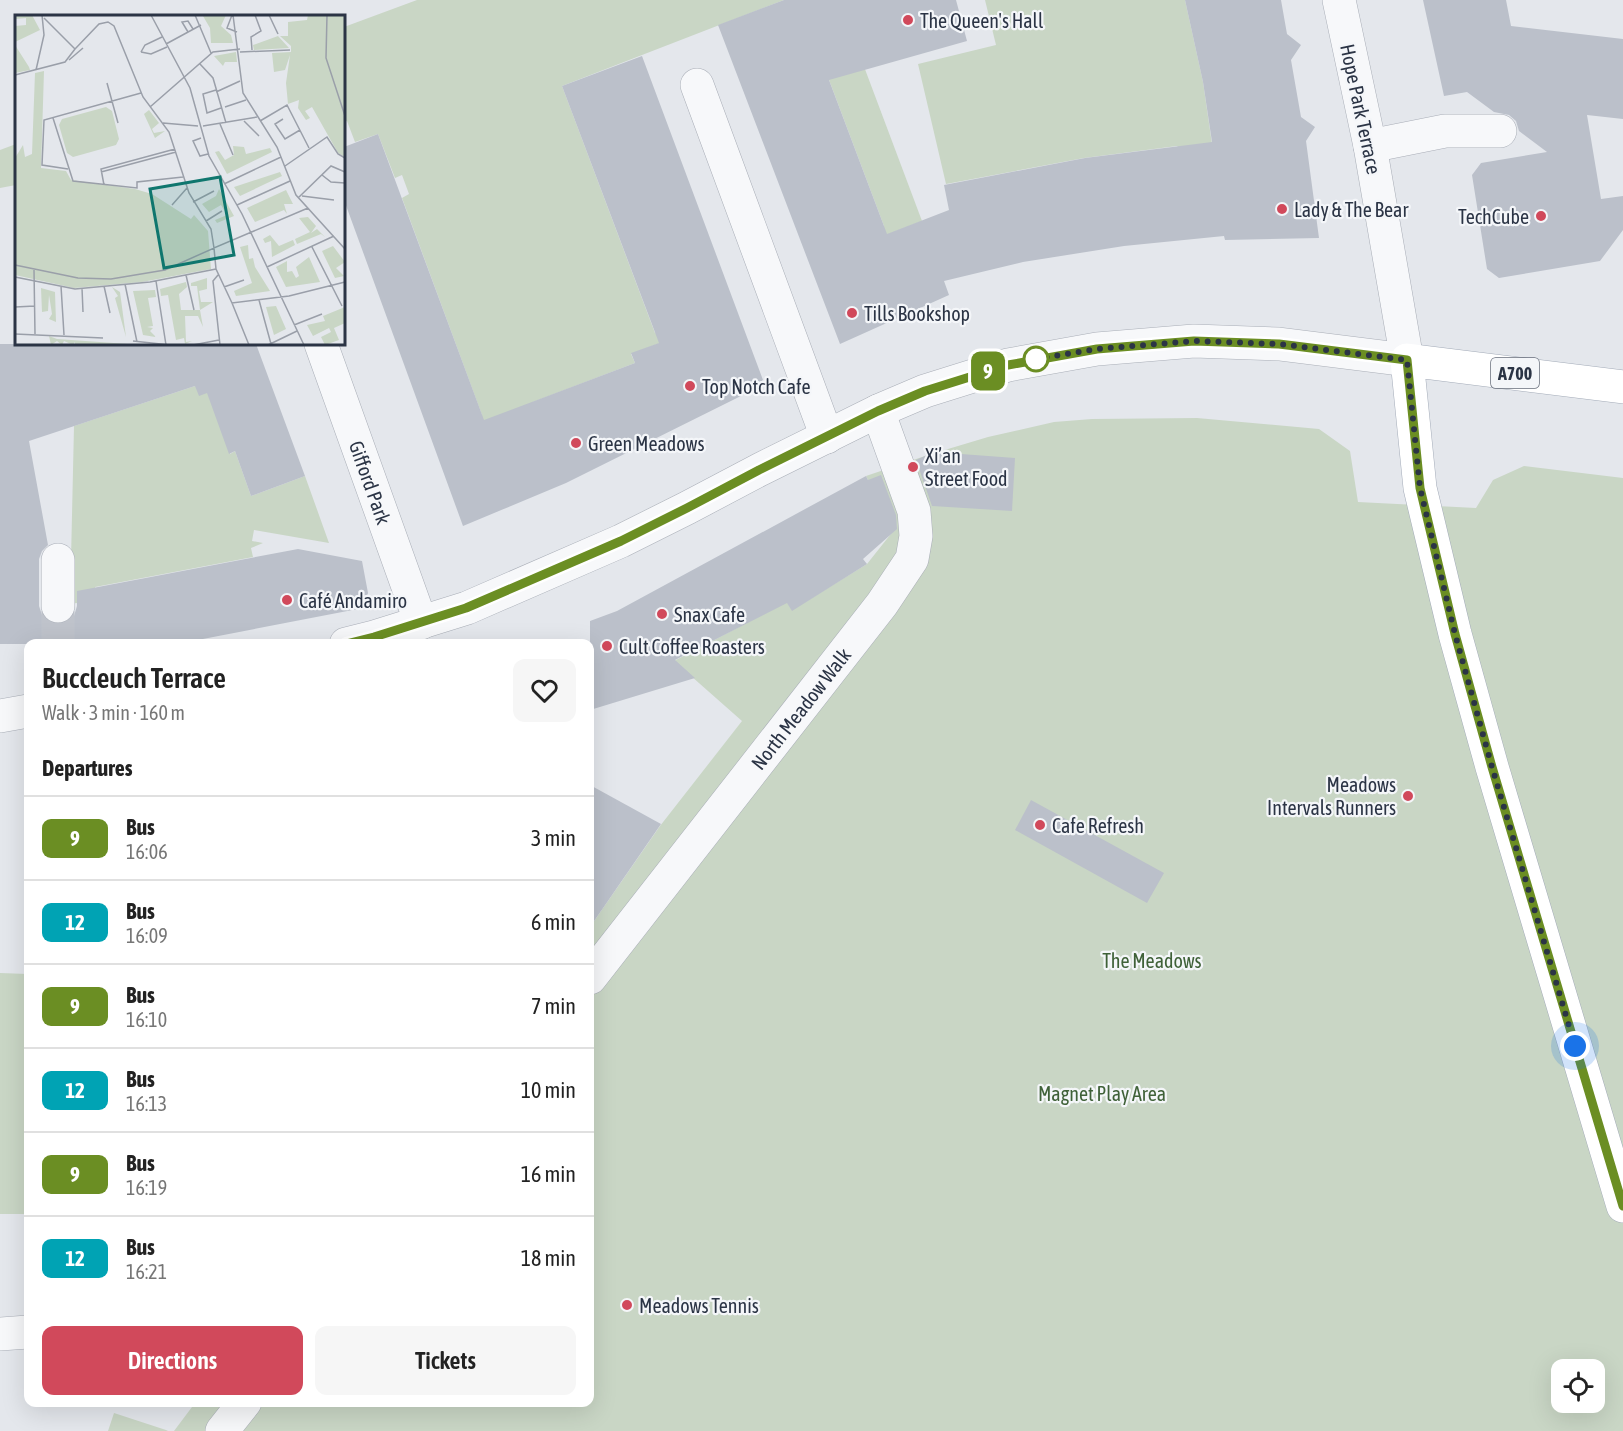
<!DOCTYPE html>
<html lang="en">
<head>
<meta charset="utf-8">
<style>
  body { margin:0; font-family:"Asap Condensed",sans-serif; background:#f6f6f6; color:#222; height:100vh; display:flex; flex-direction:column; font-size:22px; white-space:nowrap }
  * { box-sizing:border-box; margin:0 }
  p { font-size:20px; color:#767676 }
  .icon { flex:none; width:33px; height:33px; fill:none; stroke:currentColor; stroke-width:2; stroke-linecap:round; stroke-linejoin:round }
  .map { position:relative; flex:1; overflow:hidden }
  .side { position:absolute; left:24px; top:639px; width:570px; height:768px; display:flex; flex-direction:column; background:#fff; border-radius:12px; box-shadow:0 6px 24px #0002 }
  .side>* { flex:none }
  .badge { padding:0 12px; border-radius:9px; font-size:21px; line-height:39px }
  .fabs { position:absolute; left:1551px; top:1359px; display:grid; gap:12px }
  .fabs a { display:grid; place-items:center; width:54px; height:54px; border-radius:12px; background:#fff; box-shadow:0 6px 24px #0002; font-size:30px }
  .you { position:absolute; width:30px; height:30px; margin:-15px; border:4px solid #fff; border-radius:50%; background:#1a73e8; box-shadow:0 0 0 9px #1a73e833 }
  .map>.badge { position:absolute; translate:-50% -50%; box-shadow:0 0 0 3px #fff }
  h2 { padding:0 18px; font-size:22px; line-height:54px }
  .round { display:grid; place-items:center; flex:none; width:63px; height:63px; border-radius:12px; background:#f6f6f6 }
  .headline { display:flex; align-items:center; justify-content:space-between; height:102px; padding:0 18px }
  h1 { font-size:28px; font-weight:600; line-height:45px }
  .primary-button { display:flex; gap:12px; margin-top:auto; padding:12px 18px }
  .primary-button a { flex:1; height:69px; border-radius:12px; background:#d1495b; color:#fff; font-size:24px; font-weight:600; line-height:69px; text-align:center }
  .primary-button a+a { background:#f6f6f6; color:#222 }
  ul { padding:0; list-style:none }
  li { display:flex; align-items:center; gap:18px; height:84px; padding:0 18px; border-top:2px solid #e0e0e0 }
  li div { flex:1 }
  li b { display:block; font-size:22px }
  li em { font-style:normal }
  li .badge { min-width:66px; font-weight:700; text-align:center }
  .map>svg:first-child { display:block }
  .green { fill:#c9d6c5; fill-rule:evenodd }
  .building { fill:#bbc0ca }
  .lines { fill:none; stroke-linecap:round; stroke-linejoin:round }
  .minor-tunnel { stroke:#bfc3cb; stroke-width:33; stroke-dasharray:33 16; stroke-linecap:butt }
  .minor-casing { stroke:#a9aeb7; stroke-width:34 }
  .major-casing { stroke:#a3abb8; stroke-width:34 }
  .minor { stroke:#f7f8fa; stroke-width:33 }
  .major { stroke:#fff; stroke-width:33 }
  .line-casing { stroke:#fff; stroke-width:14 }
  .line { stroke:#6b8e23; stroke-width:9 }
  .walk { stroke:#2b3445; stroke-width:6; stroke-dasharray:0 10.8 }
  .poi-dot { fill:#d1495b; stroke:#f4f6f9; stroke-width:2 }
  .stop-dot { fill:#fff; stroke:#6b8e23; stroke-width:3 }
  .labels { text-anchor:middle; dominant-baseline:central; stroke-width:4.5; stroke-linejoin:round; paint-order:stroke }
  .shield { fill:#f4f6f9; stroke:#676e7b; stroke-width:1.5 }
  .shield-label { font-size:18px; font-weight:bold; fill:#2b3445 }
  .poi-label { font-size:20px; fill:#2b3445; stroke:#f4f6f9; text-anchor:start }
  .street-label { font-size:20px; fill:#2b3445; stroke:#f4f6f9 }
  .park-label { font-size:20px; fill:#3f6138; stroke:#f4f6f9 }
  .inset-road { fill:none; stroke:#9a9fa9; stroke-width:1.5 }
  .view { fill:#0f766e; fill-opacity:0.15; stroke:#0f766e; stroke-width:3 }
  .inset-edge { fill:none; stroke:#2b3445; stroke-width:3 }
</style>
</head>
<body>
<div class="map">
<svg width="1623" height="1431" viewBox="0 0 1623 1431">
  <rect width="100%" height="100%" fill="#e4e7ec"/>
  <!-- green -->
  <g class="green">
    <path d="M417,0h367l-222,86 93,247 21,4 -45,17 4,9 -102,39 11,27 -71,-5 9,-9 -80,-217 7,-4 -7,-19 -7,3 -17,-44 -23,8 -8,-21 -3,1v-95z"/>
    <path d="M799,0h40l83,221 -67,26 29,-21z"/>
    <path d="M985,0h200l18,82 9,62 -28,9 -7,-7 -93,12 -138,26 -28,-120 78,-19z"/>
    <path d="M16,144v41l-16,3v-38z"/>
    <path d="M195,386l18,4 17,64 5,-3 16,45 54,-20 24,67 -75,-13 -2,11 11,2 -12,5 2,9 -158,30 2,13 -27,4 4,-178z"/>
    <path d="M1197,418l122,11 31,22 8,51 118,6 17,-28 31,-14 99,12v953h-1449l21,-28 395,-1v-475l70,-101 82,-105 -68,-60 113,-59 5,8 75,-46 27,-34 -28,-54 62,-21 60,-18 66,-15 38,-3zM1562,1370h32v32h-32z"/>
    <path d="M0,973l28,1v240h-28z"/>
    <path d="M114,1413l52,17 2,1h-60z"/>
  </g>
  <!-- building -->
  <g class="building">
    <path d="M784,0h172l11,41 -138,39 58,154 62,-24 -5,-25 141,-27 127,-16 -9,-60 -18,-82h96l6,34 14,11 -10,15 10,57 14,10 -9,14 13,97 -94,2 -1,-4 -100,10 -101,16 -79,19 5,14 -109,49 -122,-319z"/>
    <path d="M1423,0h83l5,26 112,13v80l-36,-4 14,84 22,-3v34l-23,31 -101,17 -12,-9 -15,-94 9,-12 66,-11 -28,-21 -3,-10 -7,-6 -15,-3 -27,-20 -23,4z"/>
    <path d="M642,56l121,324 -14,12 -183,91 -103,43 -119,-326v-53l34,-13 106,286 151,-57 -4,-10 28,-10 -97,-257z"/>
    <path d="M0,344h256l49,132 -54,20 -16,-45 -6,3 -22,-61 -8,3 -4,-10 -166,55 19,104 -6,6 -3,8v47l3,9 6,7 11,3 9,-3 6,-6 3,-10v-15l221,-42 64,12 6,32 -5,15 -186,36h-177z"/>
    <path d="M934,452l81,6 -3,53 -80,-5 -16,-46z"/>
    <path d="M881,475l15,40 1,14 -34,30 4,5 -75,47 -5,-8 -112,57 20,18 -105,32v-89l27,-10 249,-135 2,4z"/>
    <path d="M590,785l71,39 -71,103z"/>
    <path d="M1031,800l133,73 -17,30 -132,-73z"/>
  </g>
  <g class="lines">
    <!-- minor-tunnel -->
    <path class="minor-tunnel" d="M58,644v-38"/>
    <defs>
      <g id="minor">
        <path d="M697,85l130,352"/>
        <path d="M1370,146l75,-15h55"/>
        <path id="s1" d="M321,344l100,279"/>
        <path d="M58,560v46"/>
        <path d="M346,644l28,-7 93,-29 154,-67 66,-33 72,-38 119,-59 47,-20 83,-26 89,-16 97,-8 85,3 128,16 -37,-214 -31,-146"/>
        <path d="M0,716l28,-5"/>
        <path id="s2" d="M590,978l292,-374 30,-45 4,-23 -2,-25 -36,-100"/>
        <path d="M0,1334l28,-2"/>
        <path d="M222,1431l23,-29"/>
      </g>
      <path id="major" d="M1623,387l-216,-27 13,128 35,146 37,133 131,439"/>
    </defs>
    <!-- minor casing -->
    <use href="#minor" class="minor-casing"/>
    <!-- major casing -->
    <use href="#major" class="major-casing"/>
    <!-- minor -->
    <use href="#minor" class="minor"/>
    <!-- major -->
    <use href="#major" class="major"/>
  </g>
  <g class="lines">
    <defs>
      <path id="line" d="M346,644l28,-7 92,-29 155,-67 66,-33 72,-38 119,-59 47,-20 83,-26 89,-16 97,-8 85,3 128,16 13,128 35,146 37,133 131,439"/>
    </defs>
    <!-- line casing -->
    <use href="#line" class="line-casing"/>
    <!-- line -->
    <use href="#line" class="line"/>
    <!-- walk -->
    <path class="walk" d="M1036,359l61,-10 97,-8 85,3 128,16 13,128 35,146 37,133 83,279"/>
  </g>
  <!-- markers -->
  <g class="poi-dot">
    <circle cx="908" cy="20" r="6"/>
    <circle cx="1282" cy="209" r="6"/>
    <circle cx="1541" cy="216" r="6"/>
    <circle cx="852" cy="313" r="6"/>
    <circle cx="690" cy="386" r="6"/>
    <circle cx="576" cy="443" r="6"/>
    <circle cx="913" cy="467" r="6"/>
    <circle cx="287" cy="600" r="6"/>
    <circle cx="662" cy="614" r="6"/>
    <circle cx="607" cy="646" r="6"/>
    <circle cx="1408" cy="796" r="6"/>
    <circle cx="1040" cy="825" r="6"/>
    <circle cx="627" cy="1305" r="6"/>
  </g>
  <circle class="stop-dot" cx="1036" cy="359" r="12"/>
  <g class="labels">
    <!-- shield labels -->
    <rect class="shield" x="1491" y="358" width="48" height="30" rx="4.5"/>
    <g class="shield-label">
      <text x="1515" y="373">A700</text>
    </g>
    <!-- poi labels -->
    <g class="poi-label">
      <text x="920" y="20">The Queen's Hall</text>
      <text x="1294" y="209">Lady &amp; The Bear</text>
      <text x="1529" y="216" text-anchor="end">TechCube</text>
      <text x="864" y="313">Tills Bookshop</text>
      <text x="702" y="386">Top Notch Cafe</text>
      <text x="588" y="443">Green Meadows</text>
      <text x="925" y="455">Xi’an<tspan x="925" dy="23">Street Food</tspan></text>
      <text x="299" y="600">Café Andamiro</text>
      <text x="674" y="614">Snax Cafe</text>
      <text x="619" y="646">Cult Coffee Roasters</text>
      <text x="1396" y="784" text-anchor="end">Meadows<tspan x="1396" dy="23">Intervals Runners</tspan></text>
      <text x="1052" y="825">Cafe Refresh</text>
      <text x="639" y="1305">Meadows Tennis</text>
    </g>
    <!-- street labels -->
    <g class="street-label">
      <text transform="translate(1361 109) rotate(78)">Hope Park Terrace</text>
      <text stroke="none"><textPath href="#s1" startOffset="147">Gifford Park</textPath></text>
      <text stroke="none"><textPath href="#s2" startOffset="342">North Meadow Walk</textPath></text>
    </g>
    <!-- park labels -->
    <g class="park-label">
      <text x="1152" y="960">The Meadows</text>
      <text x="1102" y="1093">Magnet Play Area</text>
    </g>
  </g>
  <!-- overview -->
  <g transform="translate(15 15)">
    <rect width="330" height="330" fill="#e4e7ec"/>
    <path d="M0,0h17l8,15 -25,12v-16l11,-1v-7l-11,1zM194,0h17l-5,11 10,9 2,8h-22l-1,-15 -7,-12zM293,0h37v142l-7,-4 -26,-46 -7,4 5,7 -4,2 -8,-12 1,-8 -11,4 -2,-21 4,-28 -5,15 -11,2 -2,-19 19,-1v-6l-11,-10h8v-14l19,-2zM263,21l11,12 -35,2 -1,-5zM0,30l14,22 1,3 -15,3zM221,37l1,10h-12l-2,4 -9,-10zM29,56l-3,97 25,3 5,9 64,9 17,5 39,25 3,-4 14,16 3,38 -69,13 -68,6 -59,-13v-117l8,-13 2,12 7,-3 3,-81zM91,92l6,4 7,28 -3,6 -43,12 -6,-4 -8,-28 3,-6zM134,95l10,13 -7,6 2,4 11,-2 -10,7 -11,-24zM218,131l11,1 2,7 24,-6 2,4 -45,22 -12,-22 4,-1 6,9 9,-5zM265,157l2,4 -42,20 -6,-9zM204,174l15,27 -17,7 -2,-3 12,-5 -6,-10 -12,7 -7,-8 14,-8zM271,175l7,14h-9l3,10 -3,-4 -29,12 -8,-14zM284,203l9,-1 8,9 -5,7 6,-4 8,8 -4,-3 -24,10 -2,-5 15,-7zM255,220l9,11 14,-6 2,5 -23,12 -1,-16 -6,2 -2,-4zM233,230l1,14 4,-1 2,9 15,24 -34,5 -2,-5 18,-8 -12,-36zM318,231l12,16 -9,6 8,8 -9,2 -13,-27zM294,242l11,25 -34,5 -10,-20 11,-6v11l5,-1 4,7 3,-2 -3,-9zM192,263v11l-8,2 2,11h12l-13,8 3,17 -5,-11h-13l1,26 6,-1 -7,3 -1,-6 -8,2 -8,-45 -7,1 -1,-7 26,-7 1,5 -8,7 2,16h19l-3,-24h-6v-3zM97,272l8,5 6,45 -11,-39 3,-2zM26,273l14,4 1,30 -7,-3 3,-5 -3,-19 -1,16 -6,1zM140,275l1,7 -8,1 5,28 -6,1 6,1 -3,3 6,6 -13,-2 -10,-44zM261,291l10,23 -12,6 -8,-28zM330,292v16l-11,5 5,12 -14,5 -4,-8 10,-5 -2,-4 -16,8 -6,-11 18,-4 -2,-5zM34,321l8,3 85,6h-67v-3l-2,3 -9,-4 -2,4 -5,-4 -6,4z" fill="#c9d6c5"/>
    <path class="inset-road" d="M136,0l39,73 19,68 33,58 62,131M180,0l16,38M217,0l-5,13 10,4M218,0l10,78 34,54 19,48 49,54M254,0l9,19M312,0l-1,43 19,58M29,3l31,31M173,17l-6,-10 6,-1 5,8M151,29l35,-19M60,34l24,-25 9,-2 6,4 29,71 26,35 20,61 22,36 3,19 94,-40M237,35l-1,-13 10,-6 -6,-16M126,37l10,2 16,-7M126,37l4,-7 17,-8M225,37l50,-2M54,45l14,-12M185,49l13,14 13,45M21,55l8,-35 -2,-20M0,60l50,-13 10,-13M92,68l11,40M201,75l-13,4 4,19 14,-5M201,77l24,-11M135,92l63,-55 27,-3M210,92l21,-7M38,103l20,63 64,7v-6l46,-5M268,104l-8,5 10,15 15,-9M229,106l15,15M245,106l27,-16 22,43M148,108l35,3M205,109l13,31M188,111l54,-9M186,123l-8,3 7,15 8,-2M270,151l42,-29 11,17 7,4M53,154l-26,-4 2,-45 97,-27M86,157l75,-20M307,160l9,7 14,1M209,169l57,-27M89,170l-3,-16 74,-20M287,181l32,4M283,183l33,-32 14,6M178,187l21,-11M157,190l15,-17M222,190l53,-24M191,206l16,-10M297,232l30,59M0,250l63,13 33,1 54,-9 49,-22 2,21 16,34 57,-7 56,-14M252,252l67,-31M19,255l1,64M171,260l8,35M203,260l-5,6 7,64M0,262l60,12 75,-7 66,-13M141,266l10,64M110,269l12,58M46,271l3,49M89,271l6,27M209,272l20,-7M67,273l1,24M244,285l12,44M217,288l17,42M0,292l20,-1M279,310l28,-11M0,319l88,4M118,326l37,4M178,330l26,-5M253,330l29,-14"/>
    <path class="view" d="M205,162l14,78 -70,13 -14,-79z"/>
    <rect width="330" height="330" class="inset-edge"/>
  </g>
</svg>
<div class="fabs">
<a><svg class="icon" aria-label="locate" viewBox="0 0 24 24"><circle cx="12" cy="12" r="6"/><path d="M12 2v4M12 18v4M2 12h4M18 12h4"/></svg></a>
</div>
<div class="you" style="left:1575px;top:1046px"></div>
<b class="badge" style="left:988px;top:371px;background:#6b8e23;color:#fff">9</b>
<section class="side">
<div class="headline"><div><h1>Buccleuch Terrace</h1><p>Walk · 3 min · 160 m</p></div><a class="round"><svg class="icon" aria-label="heart" viewBox="0 0 24 24"><path d="M12 20l-8-8c-3-5 5-10 8-4 3-6 11-1 8 4z"/></svg></a></div>
<h2>Departures</h2>
<ul>
<li><span class="badge" style="background:#6b8e23;color:#fff">9</span><div><b>Bus</b><p>16:06</p></div><em>3 min</em></li>
<li><span class="badge" style="background:#00a3b4;color:#fff">12</span><div><b>Bus</b><p>16:09</p></div><em>6 min</em></li>
<li><span class="badge" style="background:#6b8e23;color:#fff">9</span><div><b>Bus</b><p>16:10</p></div><em>7 min</em></li>
<li><span class="badge" style="background:#00a3b4;color:#fff">12</span><div><b>Bus</b><p>16:13</p></div><em>10 min</em></li>
<li><span class="badge" style="background:#6b8e23;color:#fff">9</span><div><b>Bus</b><p>16:19</p></div><em>16 min</em></li>
<li><span class="badge" style="background:#00a3b4;color:#fff">12</span><div><b>Bus</b><p>16:21</p></div><em>18 min</em></li>
</ul>
<div class="primary-button"><a>Directions</a><a>Tickets</a></div>
</section>
</div>
</body>
</html>
